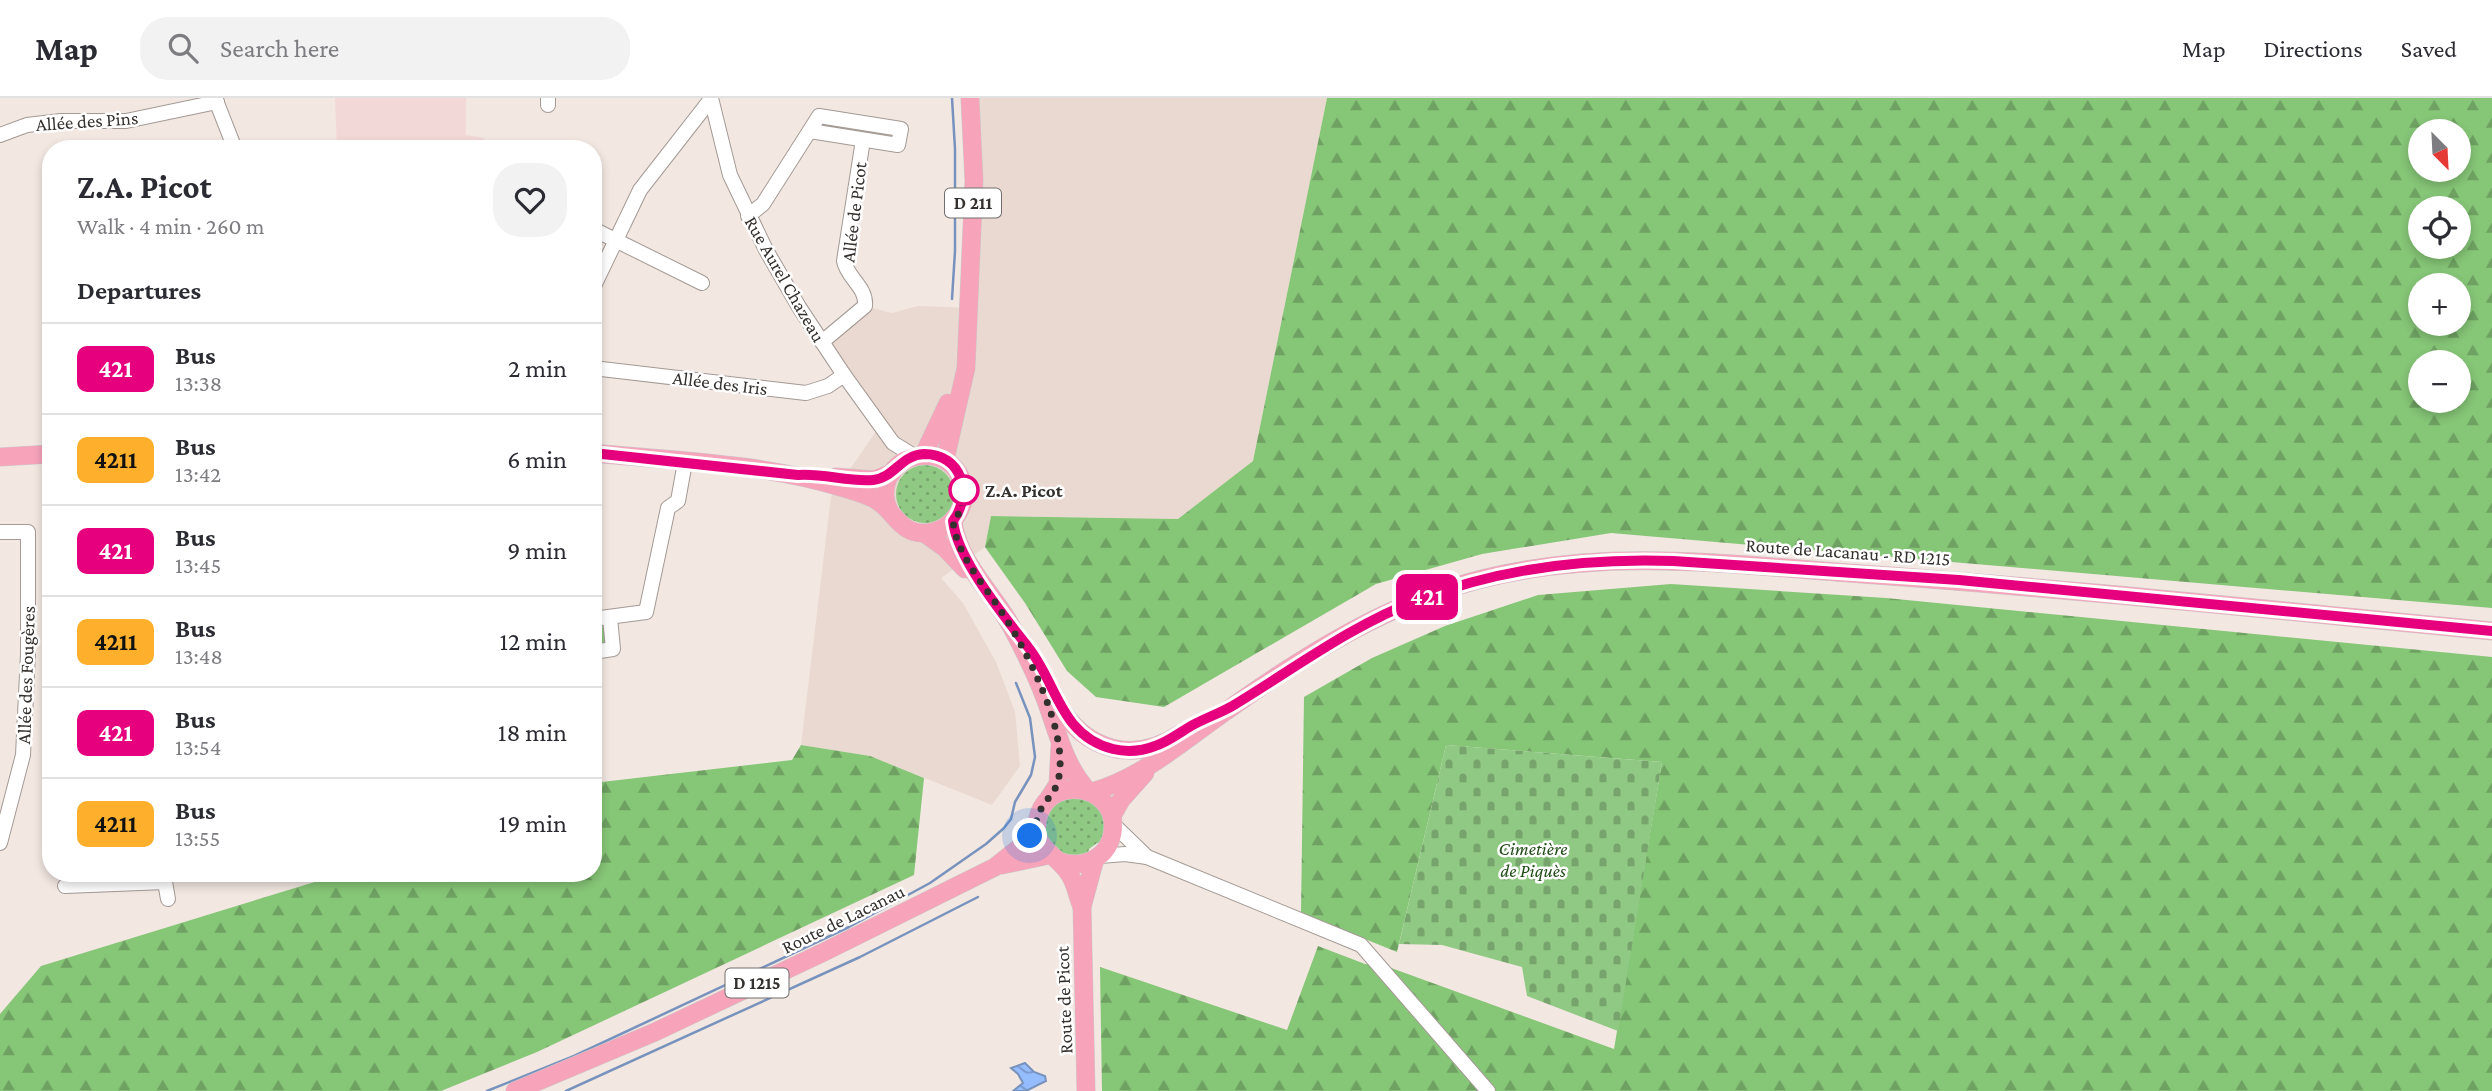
<!DOCTYPE html>
<html lang="en">
<head>
<meta charset="utf-8">
<style>
  body { margin:0; font-family:"Crimson Pro",serif; background:#f2f2f3; color:#2b2b33; height:100vh; display:flex; flex-direction:column; font-size:26px; white-space:nowrap }
  * { box-sizing:border-box; margin:0 }
  p { font-size:23px; color:#7c7c81 }
  .icon { flex:none; width:38px; height:38px; fill:none; stroke:currentColor; stroke-width:2; stroke-linecap:round; stroke-linejoin:round }
  .map { position:relative; flex:1; overflow:hidden }
  .panel { position:absolute; left:42px; top:42px; width:560px; height:742px; display:flex; flex-direction:column; background:#fff; border-radius:28px; box-shadow:0 4px 10px #0003 }
  .panel>* { flex:none }
  .badge { padding:0 14px; border-radius:10px; font-size:24px; line-height:46px }
  .needle { width:46px; rotate:156deg }
  .tools { position:absolute; left:2408px; top:21px; display:grid; gap:14px }
  .tools a { display:grid; place-items:center; width:63px; height:63px; border-radius:50%; background:#fff; box-shadow:0 4px 10px #0003; font-size:35px }
  .you { position:absolute; width:35px; height:35px; margin:-18px; border:5px solid #fff; border-radius:50%; background:#1a73e8; box-shadow:0 0 0 10px #1a73e833 }
  .map>.badge { position:absolute; translate:-50% -50%; box-shadow:0 0 0 4px #fff }
  h2 { padding:0 35px; font-size:26px; line-height:63px }
  .round { display:grid; place-items:center; flex:none; width:74px; height:74px; border-radius:28px; background:#f2f2f3 }
  .overview { display:flex; align-items:center; justify-content:space-between; height:119px; padding:0 35px }
  h1 { font-size:33px; font-weight:700; line-height:52px }
  ul { padding:0; list-style:none }
  li { display:flex; align-items:center; gap:21px; height:91px; padding:0 35px; border-top:2px solid #e1e1e2 }
  li div { flex:1 }
  li b { display:block; font-size:26px }
  li em { font-style:normal }
  li .badge { min-width:77px; font-weight:700; text-align:center }
  header { display:flex; align-items:center; gap:42px; box-sizing:border-box; height:98px; padding:0 35px; background:#fff; border-bottom:2px solid #e1e1e2 }
  header strong { font-size:33px }
  nav { display:flex; gap:38px; margin-inline-start:auto; font-size:24px }
  .search { width:490px; height:63px; background:#f2f2f3; display:flex; align-items:center; gap:18px; box-sizing:border-box; padding:0 24px; border-radius:28px; color:#7c7c81; font-size:26px }
  .map>svg:first-child { display:block }
  .built { fill:#ead9d0 }
  .education { fill:#f3d8d8 }
  .grass { fill:url(#grass-dots) }
  .forest { fill:url(#forest-firs); fill-rule:evenodd }
  .cemetery { fill:url(#cemetery-stones) }
  .water { fill:url(#water-waves); stroke:#7892be; stroke-width:2 }
  .lines { fill:none; stroke-linecap:round; stroke-linejoin:round }
  .stream { stroke:#7892be; stroke-width:2.5 }
  .minor-casing { stroke:#a49a95; stroke-width:16 }
  .major-casing { stroke:#cac9c9; stroke-width:19 }
  .minor { stroke:#fff; stroke-width:14 }
  .major { stroke:#f7a4bb; stroke-width:18 }
  .line-casing { stroke:#fff; stroke-width:16 }
  .line { stroke:#e6007e; stroke-width:10 }
  .walk { stroke:#34302e; stroke-width:7; stroke-dasharray:0 12.6 }
  .stop-dot { fill:#fff; stroke:#e6007e; stroke-width:3.5 }
  .labels { text-anchor:middle; dominant-baseline:central; stroke-width:5; stroke-linejoin:round; paint-order:stroke }
  .shield { fill:#fff; stroke:#716e6d; stroke-width:2 }
  .shield-label { font-size:18px; font-weight:bold; fill:#34302e }
  .street-label { font-size:19px; fill:#34302e; stroke:#fff }
  .stop-label { font-size:19px; font-weight:bold; fill:#34302e; stroke:#fff; text-anchor:start }
  .park-label { font-size:19px; font-style:italic; fill:#224c18; stroke:#fff }
</style>
</head>
<body>
<header>
<strong>Map</strong>
<div class="search"><svg class="icon" aria-label="search" viewBox="0 0 24 24"><circle cx="10" cy="10" r="6"/><path d="M15 15l6 6"/></svg>Search here</div>
<nav><a>Map</a><a>Directions</a><a>Saved</a></nav>
</header>
<div class="map">
<svg width="2492" height="993" viewBox="0 0 2492 993">
  <defs>
    <pattern id="grass-dots" width="8" height="8" patternUnits="userSpaceOnUse" patternTransform="scale(1.75)"><rect width="8" height="8" fill="#90c983"/><path d="M2 2h.1M6 6h.1" fill="none" stroke="#76a46c" stroke-width="1.8" stroke-linecap="round"/></pattern>
    <pattern id="forest-firs" width="22" height="20" patternUnits="userSpaceOnUse" patternTransform="scale(1.75)"><rect width="22" height="20" fill="#86c677"/><path d="M5 1l3.5 6h-7zM16 11l3.5 6h-7z" fill="#6ea162"/></pattern>
    <pattern id="cemetery-stones" width="16" height="16" patternUnits="userSpaceOnUse" patternTransform="scale(1.75)"><rect width="16" height="16" fill="#90c983"/><path d="M2 7V4a2 2 0 0 1 4 0v3zM10 15v-3a2 2 0 0 1 4 0v3z" fill="#76a46c"/></pattern>
    <pattern id="water-waves" width="16" height="10" patternUnits="userSpaceOnUse" patternTransform="scale(1.75)"><rect width="16" height="10" fill="#95bcfc"/><path d="M0 5q4-4 8 0t8 0" fill="none" stroke="#7a99cc"/></pattern>
  </defs>
  <rect width="100%" height="100%" fill="#f2e7e1"/>
  <!-- built -->
  <path class="built" d="M970,0h357l-74,363 -74,58 -188,-3 -6,31 -44,31 22,25 33,59 19,50 5,54 -28,39 -122,-49 -69,-11 30,-248 48,-70 -57,-85 43,-36 27,7 26,-7 52,2z"/>
  <!-- education -->
  <path class="education" d="M335,0h131v37l18,3 -1,11h-146z"/>
  <!-- grass -->
  <g class="grass">
    <circle cx="925" cy="396" r="29"/>
    <path d="M605,523v24l-12,2v-24z"/>
    <path d="M1072,697l20,5 13,15 -1,27 -7,1 -8,6 -2,8c-25,3 -45,-9 -41,-36 1,-6 2,-11 6,-15 5,-5 14,-8 20,-11z"/>
  </g>
  <!-- forest -->
  <g class="forest">
    <path d="M1327,0h1165v510l-881,-75 -129,21 -106,30 -212,123 -68,-10 -29,-26 -42,-68 -40,-56 6,-31 187,3 75,-58zM2420,33h39v39h-39zM2420,110h39v39h-39zM2420,187h39v39h-39zM2420,264h39v39h-39z"/>
    <path d="M1671,486l215,14 606,59v434h-1390l-2,-124 187,63 31,-84 47,18 18,1 231,84 48,-287 -216,-17 -49,207 -96,-39 3,-216 68,-39 73,-32 93,-31z"/>
    <path d="M801,647l69,11 54,22 -10,97 -377,177 -96,39h-441v-77l41,-48 303,-93h249v-90l199,-23z"/>
  </g>
  <!-- cemetery -->
  <path class="cemetery" d="M1446,647l216,17 -44,269 -91,-35 -5,-29 -80,-22 -43,-1z"/>
  <!-- water -->
  <path class="water" d="M1025,965l9,9 11,4 1,5 -20,10h-13l10,-8 -5,-9 -7,-6z"/>
  <g class="lines">
    <!-- stream -->
    <g class="stream">
      <path d="M952,201l3,-48v-102l-3,-51"/>
      <path d="M487,993l87,-35 275,-129 81,-44 56,-39 18,-16 7,-9 4,-17 16,-27 4,-18 -5,-39 -14,-35"/>
      <path d="M566,993l294,-134 118,-60"/>
    </g>
    <defs>
      <g id="minor">
        <path d="M215,0l20,51"/>
        <path d="M711,0l19,77 36,75 33,57 45,68 49,68 21,13"/>
        <path d="M548,7v-7"/>
        <path d="M0,37l27,-10 34,-4h65l91,-19"/>
        <path d="M748,118l15,-12 56,-88 82,13 -3,16 -88,-14"/>
        <path d="M593,131l109,54"/>
        <path d="M593,190l47,-98 71,-91"/>
        <path d="M822,244l43,-36c2,-19 -18,-28 -21,-45l19,-121"/>
        <path d="M593,270l213,25 22,-7 16,-11"/>
        <path d="M0,434h28v122l-5,101 -23,88"/>
        <path d="M593,521l53,-7 22,-104 10,-7 7,-39"/>
        <path d="M593,554l20,-3 -3,-31"/>
        <path d="M1113,726l34,33"/>
        <path d="M1100,758l25,-2 22,3 214,88 127,146"/>
        <path d="M165,784l3,17"/>
        <path d="M65,788l100,-4v-9"/>
      </g>
      <g id="major">
        <path d="M593,355c82,8 168,10 247,34 13,4 28,7 39,15 17,12 22,32 46,31 26,-1 45,-27 37,-52 -14,-41 -78,-30 -77,14 0,5 2,11 4,15"/>
        <path d="M924,356l24,-51"/>
        <path d="M0,359l51,-3"/>
        <path d="M945,362l21,-92 8,-187 -4,-83"/>
        <path d="M836,379l38,3 18,-7"/>
        <path d="M953,423c4,39 38,70 57,103 13,24 25,48 35,74 12,32 19,67 43,93"/>
        <path d="M924,435l21,15 20,21"/>
        <path d="M1052,593c22,55 77,77 128,43"/>
        <path d="M1092,694c52,-15 92,-52 137,-83 77,-55 161,-107 253,-130 125,-32 254,-14 380,-5 211,15 420,37 630,57"/>
        <path d="M1049,700l9,-14 2,-38"/>
        <path d="M1112,718l9,-16 24,-27"/>
        <path d="M1058,763c25,9 53,-3 55,-33 2,-42 -60,-54 -74,-14 -12,35 20,39 32,63 5,9 7,21 11,30"/>
        <path d="M1002,767l47,-10"/>
        <path d="M515,993l140,-59 169,-80 171,-85 30,-24 12,-18"/>
        <path d="M1086,993l-4,-184 13,-48"/>
      </g>
    </defs>
    <!-- minor casing -->
    <use href="#minor" class="minor-casing"/>
    <!-- major casing -->
    <use href="#major" class="major-casing"/>
    <!-- minor -->
    <use href="#minor" class="minor"/>
    <!-- major -->
    <use href="#major" class="major"/>
  </g>
  <g class="lines">
    <defs>
      <path id="line" d="M593,355l205,22c25,-2 50,7 75,5 21,-2 28,-25 51,-26 38,0 49,40 29,67 4,38 51,95 75,126 29,36 32,89 85,102 13,3 29,2 42,-3 13,-4 24,-13 36,-20 14,-8 30,-13 43,-21 61,-37 118,-80 184,-105 82,-32 168,-42 255,-39l286,19 533,51"/>
    </defs>
    <!-- line casing -->
    <use href="#line" class="line-casing"/>
    <!-- line -->
    <use href="#line" class="line"/>
    <!-- walk -->
    <path class="walk" d="M964,392l-4,22 -7,9c3,31 27,59 44,84 27,39 76,132 60,179 -3,9 -10,15 -15,23 -5,9 -6,19 -12,29"/>
  </g>
  <!-- markers -->
  <circle class="stop-dot" cx="964" cy="392" r="14"/>
  <g class="labels">
    <!-- shield labels -->
    <g class="shield">
      <rect x="945" y="90.5" width="56" height="29" rx="5"/>
      <rect x="725.5" y="870.5" width="63" height="29" rx="5"/>
    </g>
    <g class="shield-label">
      <text x="973" y="105">D 211</text>
      <text x="757" y="885">D 1215</text>
    </g>
    <!-- street labels -->
    <g class="street-label">
      <text transform="translate(87 23) rotate(-4)">Allée des Pins</text>
      <text transform="translate(854 114) rotate(-83)">Allée de Picot</text>
      <text transform="translate(785 181) rotate(60)">Rue Aurel Chazeau</text>
      <text transform="translate(720 285) rotate(7)">Allée des Iris</text>
      <text transform="translate(1848 454) rotate(4)">Route de Lacanau - RD 1215</text>
      <text transform="translate(26 577) rotate(-88)">Allée des Fougères</text>
      <text transform="translate(843 821) rotate(-26)">Route de Lacanau</text>
      <text transform="translate(1064 902) rotate(-92)">Route de Picot</text>
    </g>
    <!-- stop labels -->
    <g class="stop-label">
      <text x="985" y="392">Z.A. Picot</text>
    </g>
    <!-- park labels -->
    <g class="park-label">
      <text x="1533" y="750">Cimetière<tspan x="1533" dy="22">de Piquès</tspan></text>
    </g>
  </g>
</svg>
<div class="tools">
<a><svg class="needle" viewBox="-14 -14 28 28"><path d="M0-13l5 13h-10z" fill="#e53935"/><path d="M0 13l5-13h-10z" fill="#7c7c81"/></svg></a>
<a><svg class="icon" aria-label="locate" viewBox="0 0 24 24"><circle cx="12" cy="12" r="6"/><path d="M12 2v4M12 18v4M2 12h4M18 12h4"/></svg></a>
<a>+</a>
<a>−</a>
</div>
<div class="you" style="left:1030px;top:738px"></div>
<b class="badge" style="left:1427px;top:499px;background:#e6007e;color:#fff">421</b>
<section class="panel">
<div class="overview"><div><h1>Z.A. Picot</h1><p>Walk · 4 min · 260 m</p></div><a class="round"><svg class="icon" aria-label="heart" viewBox="0 0 24 24"><path d="M12 20l-8-8c-3-5 5-10 8-4 3-6 11-1 8 4z"/></svg></a></div>
<h2>Departures</h2>
<ul>
<li><span class="badge" style="background:#e6007e;color:#fff">421</span><div><b>Bus</b><p>13:38</p></div><em>2 min</em></li>
<li><span class="badge" style="background:#feb02d;color:#111">4211</span><div><b>Bus</b><p>13:42</p></div><em>6 min</em></li>
<li><span class="badge" style="background:#e6007e;color:#fff">421</span><div><b>Bus</b><p>13:45</p></div><em>9 min</em></li>
<li><span class="badge" style="background:#feb02d;color:#111">4211</span><div><b>Bus</b><p>13:48</p></div><em>12 min</em></li>
<li><span class="badge" style="background:#e6007e;color:#fff">421</span><div><b>Bus</b><p>13:54</p></div><em>18 min</em></li>
<li><span class="badge" style="background:#feb02d;color:#111">4211</span><div><b>Bus</b><p>13:55</p></div><em>19 min</em></li>
</ul>
</section>
</div>
</body>
</html>
